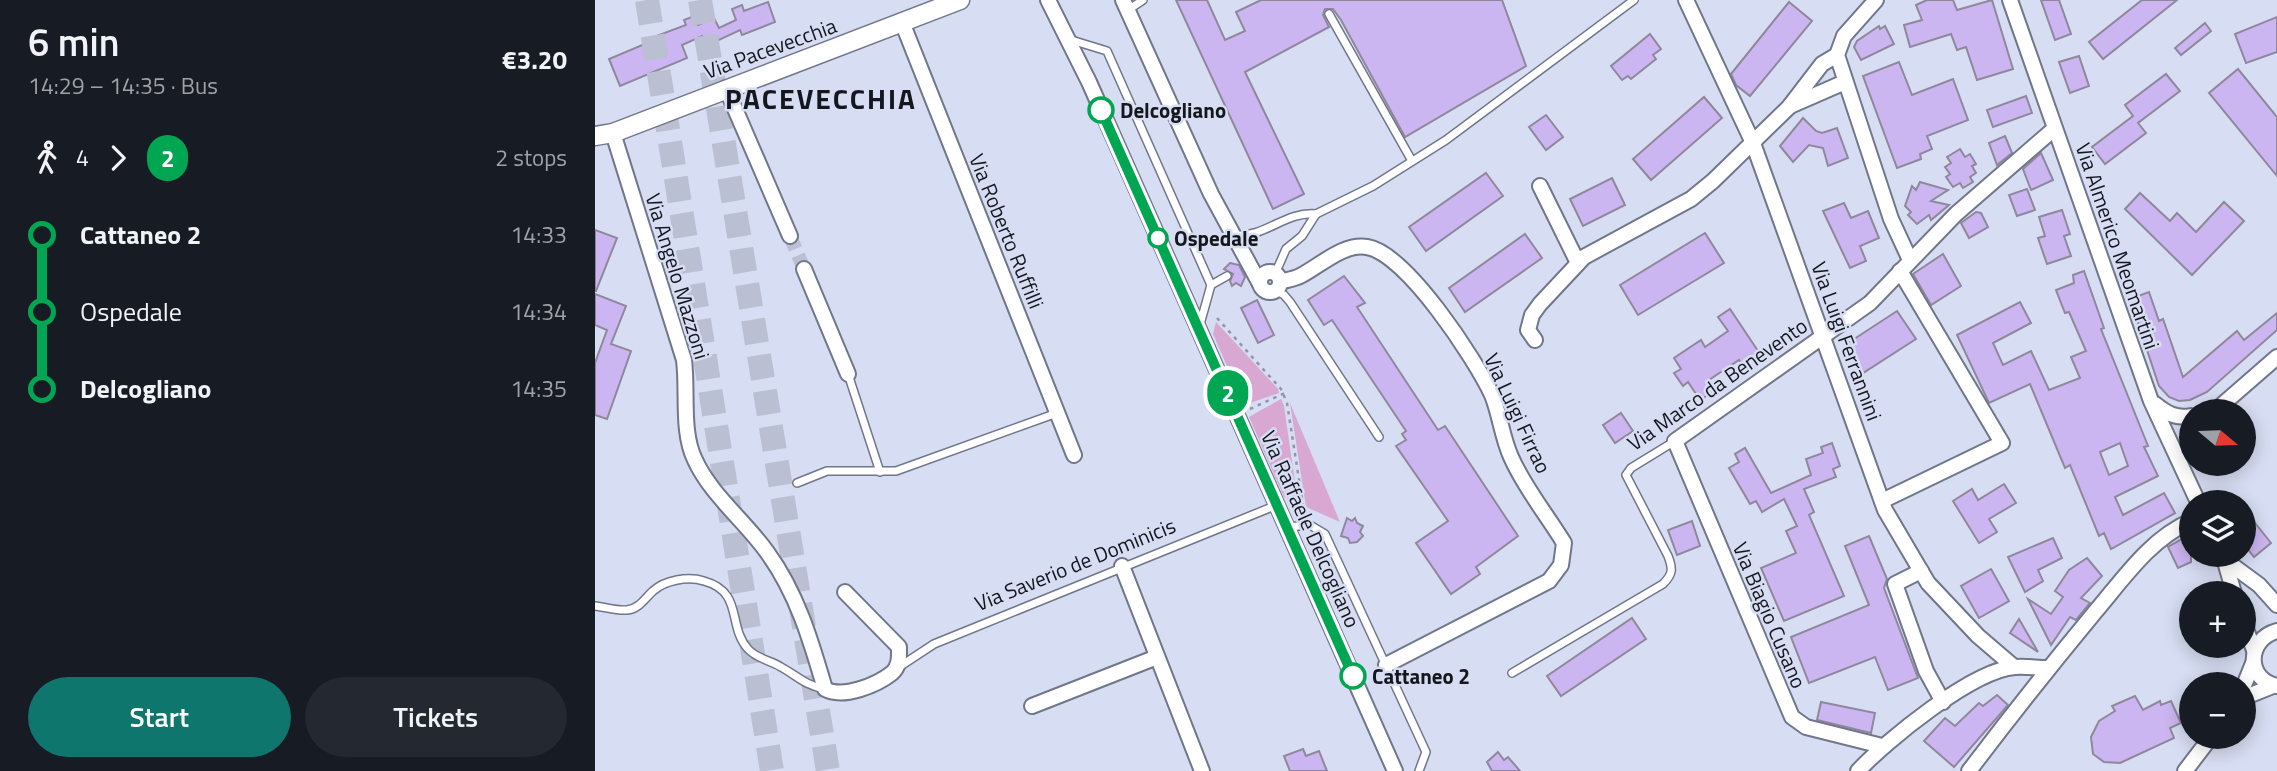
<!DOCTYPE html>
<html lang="en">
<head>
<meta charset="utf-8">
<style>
  body { margin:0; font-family:"Titillium Web",sans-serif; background:#242831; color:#f1f3f6; height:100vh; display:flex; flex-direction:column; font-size:26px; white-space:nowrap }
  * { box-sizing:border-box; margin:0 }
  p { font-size:23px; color:#9ea1a6 }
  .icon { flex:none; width:38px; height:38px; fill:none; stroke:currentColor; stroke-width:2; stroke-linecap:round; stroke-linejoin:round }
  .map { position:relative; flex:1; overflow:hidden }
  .drawer { display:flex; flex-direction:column; background:#171b24; width:595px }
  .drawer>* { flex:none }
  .badge { padding:0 14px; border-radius:23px; font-size:24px; line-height:46px }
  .needle { width:46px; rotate:109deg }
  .buttons { position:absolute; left:1584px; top:399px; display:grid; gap:14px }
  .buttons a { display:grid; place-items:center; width:77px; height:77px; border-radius:50%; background:#171b24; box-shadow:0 4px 18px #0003; font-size:35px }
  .map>.badge { position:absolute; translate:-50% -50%; box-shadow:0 0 0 4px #fff }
  .legs { display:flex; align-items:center; gap:10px; height:77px; padding:0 28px; font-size:23px }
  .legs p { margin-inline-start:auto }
  .headline { display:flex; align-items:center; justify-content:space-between; height:119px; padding:0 28px }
  h1 { font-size:38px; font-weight:600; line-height:52px }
  .primary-button { display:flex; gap:14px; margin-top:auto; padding:14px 28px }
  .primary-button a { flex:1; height:80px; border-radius:42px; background:#0f766e; color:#fff; font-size:28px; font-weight:600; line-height:80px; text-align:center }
  .primary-button a+a { background:#242831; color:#f1f3f6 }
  ul { padding:0 28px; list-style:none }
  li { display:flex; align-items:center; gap:24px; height:77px; font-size:26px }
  li i { display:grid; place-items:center; width:10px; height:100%; margin:0 9px; background:currentColor }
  li i::after { content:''; width:18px; height:18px; margin:-9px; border:5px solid; border-radius:50%; background:#171b24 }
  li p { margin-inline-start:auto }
  li:first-child i { background:linear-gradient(#0000 50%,currentColor 0) }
  li:last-child i { background:linear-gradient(currentColor 50%,#0000 0) }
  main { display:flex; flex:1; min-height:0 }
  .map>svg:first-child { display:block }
  .green { fill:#d8a8d3 }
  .building { fill:#ccb6f1; stroke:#8f889c; stroke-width:2; fill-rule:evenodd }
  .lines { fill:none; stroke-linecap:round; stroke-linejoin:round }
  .minor-tunnel { stroke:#babfd2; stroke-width:14; stroke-dasharray:14 7; stroke-linecap:butt }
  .trunk-tunnel { stroke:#babfd2; stroke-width:24; stroke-dasharray:24 12; stroke-linecap:butt }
  .service-casing { stroke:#71778a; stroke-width:10 }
  .minor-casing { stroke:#71778a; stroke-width:18 }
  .tertiary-casing { stroke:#71778a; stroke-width:21 }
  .path { stroke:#9296a6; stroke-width:2.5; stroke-dasharray:3.5 5; stroke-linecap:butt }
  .service { stroke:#fff; stroke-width:7 }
  .minor { stroke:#fff; stroke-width:14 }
  .tertiary { stroke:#fff; stroke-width:18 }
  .line-1-casing { stroke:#fff; stroke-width:16 }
  .line-1 { stroke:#00a651; stroke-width:10 }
  .stop-1-dot { fill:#fff; stroke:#00a651; stroke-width:3.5 }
  .labels { text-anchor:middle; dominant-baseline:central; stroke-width:5; stroke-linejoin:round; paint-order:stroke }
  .street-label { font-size:21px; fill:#15171e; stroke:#d7ddf2 }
  .stop-label { font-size:21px; font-weight:bold; fill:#15171e; stroke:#d7ddf2; text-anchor:start }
  .district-label { font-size:28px; font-weight:bold; letter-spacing:2px; fill:#15171e; stroke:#d7ddf2 }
</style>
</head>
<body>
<main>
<section class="drawer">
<div class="headline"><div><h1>6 min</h1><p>14:29 – 14:35 · Bus</p></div><b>€3.20</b></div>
<div class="legs"><svg class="icon" aria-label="walk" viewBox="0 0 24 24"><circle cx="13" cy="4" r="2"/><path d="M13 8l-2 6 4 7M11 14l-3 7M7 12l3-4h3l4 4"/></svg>4<svg class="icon" aria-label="forward" viewBox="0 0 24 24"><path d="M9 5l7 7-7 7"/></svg><b class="badge" style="background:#00a651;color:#fff">2</b><p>2 stops</p></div>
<ul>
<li><i style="color:#00a651"></i><b>Cattaneo 2</b><p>14:33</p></li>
<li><i style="color:#00a651"></i><span>Ospedale</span><p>14:34</p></li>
<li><i style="color:#00a651"></i><b>Delcogliano</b><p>14:35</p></li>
</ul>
<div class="primary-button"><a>Start</a><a>Tickets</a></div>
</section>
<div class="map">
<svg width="1682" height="771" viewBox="0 0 1682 771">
  <rect width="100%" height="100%" fill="#d7ddf2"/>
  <!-- green -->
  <g class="green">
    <path d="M621,322l62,67 1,4 -35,12 -31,-71z"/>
    <path d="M686,399l3,7 14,97 -14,-6 -35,-80z"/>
    <path d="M695,403l50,119 -34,-15z"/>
  </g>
  <!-- building -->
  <g class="building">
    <path d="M581,0h31l18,40 20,-9 -9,-19 25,-12h241l24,66 -121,71 -64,-117 -8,-11h-8l-2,6 6,12 -84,45 59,122 -31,15z"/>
    <path d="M1332,0h26l4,10 35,-10 21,69 -36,11 -11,-33 -9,3 -6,-16 -41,13 -6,-22 18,-5 -6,-15z"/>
    <path d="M1446,0h18l12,34 -16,6z"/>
    <path d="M1547,0h35l-74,59 -14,-17z"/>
    <path d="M173,2l7,20 -33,13 -2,-5 -34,16 -4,-10 -20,9 5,13 -67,28 -11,-27 43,-18 -1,-3 35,-13 -2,-5 10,-4 4,9 16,-7 5,10 17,-8 -4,-11 10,-4 2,6z"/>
    <path d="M1194,2l23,19 -62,75 -14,-11 -5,-11z"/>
    <path d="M1682,17v35l-31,11 -11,-29z"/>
    <path d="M1610,23l6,8 -30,24 -6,-7z"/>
    <path d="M1284,26l1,3 5,-3 9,18 -33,16 -7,-13 3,-6z"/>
    <path d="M1055,34l11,15 -8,6 3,4 -25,20 -3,-3 -6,4 -11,-14z"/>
    <path d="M1484,56l10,30 -19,7 -11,-31z"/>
    <path d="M1304,62l13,33 41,-16 15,41 -41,16 5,13 -12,5 1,5 -24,9 -34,-92z"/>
    <path d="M1643,69l39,48v59l-68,-83z"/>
    <path d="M1571,74l14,17 -42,32 8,10 -41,31 -13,-17 41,-31 -8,-11z"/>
    <path d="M1431,96l6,17 -39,14 -6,-17z"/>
    <path d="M1109,97l18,21 -71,62 -18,-21z"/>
    <path d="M951,115l17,22 -17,13 -17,-23z"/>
    <path d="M1208,118l13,13 6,2 15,-5 11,30 -20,8 -5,-18 -14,-3 -16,17 -13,-16z"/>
    <path d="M1410,136l7,17 -15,12 -8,-22z"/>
    <path d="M1365,149l5,8 5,-3 6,10 -4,2 4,7 -6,4 3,5 -10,6 -3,-5 -7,4 -7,-10 4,-3 -5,-7 6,-4 -4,-6z"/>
    <path d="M1446,153l12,27 -22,10 -8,-21z"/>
    <path d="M891,173l17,23 -77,55 -17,-24z"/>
    <path d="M1017,178l13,27 -42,21 -13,-27z"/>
    <path d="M1325,182l28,8 -17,11 18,4 -18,15 -2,-5 -12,9 -9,-9 3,-3 -6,-6 7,-20 4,4z"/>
    <path d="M1432,189l8,21 -18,6 -8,-21z"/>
    <path d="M1545,193l30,28 7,-8 19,19 28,-30 20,19 -52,54 -67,-66z"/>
    <path d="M1249,203l7,15 17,-7 11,27 -19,8 6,15 -16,7 -27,-57z"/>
    <path d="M1467,210l8,24 -6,2 7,20 -24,8 -9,-26 7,-2 -6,-19z"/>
    <path d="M1381,212l5,1 7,14 -19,11 -8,-15z"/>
    <path d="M0,230l22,8 -21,53h-1z"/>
    <path d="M1110,233l19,30 -86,52 -18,-30z"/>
    <path d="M930,234l17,24 -77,54 -16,-24z"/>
    <path d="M1348,254l18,32 -30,19 -18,-31z"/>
    <path d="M635,263l9,2 6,12 -4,9 -5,-3 -4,3 -2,-5 3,-7 -9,-5z"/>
    <path d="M1489,271l20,57 -3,1 47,117 -4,1 14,29 -43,21 8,18 41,-22 11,20 -64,36 -7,-16 -5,3 -29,-71 -5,3 -35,-84 -41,19 -32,-68 63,-33 11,21 -38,20 10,22 28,-14 18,39 31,-12 -9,-21 15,-6 -17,-39 -4,1 -9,-23 18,-7 -1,-8zM1525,443l8,23 -19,9 -9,-23z"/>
    <path d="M749,276l21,27 -8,4 81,123 7,-4 73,110 -42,31 4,7 -29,20 -35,-51 32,-22 -52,-75 10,-6 -4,-6 4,-3 -74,-111 -8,5 -16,-25z"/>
    <path d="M1554,292l10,29 4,-2 20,58 54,-46 7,9 33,-27v17l-70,62 -17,8 -11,1 -10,-4 -10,-11 -29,-87z"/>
    <path d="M0,294l31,12 -15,38 20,7 -24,68 -12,-4v-52l12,-33 -12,-5z"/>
    <path d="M662,300l17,35 -16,8 -17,-35z"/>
    <path d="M1135,309l34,51 -17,12 -8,-12 -30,20 7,10 -16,10 -12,-18 -5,4 -9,-13 7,-4 -7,-11 27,-18 4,7 23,-16 -10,-14z"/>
    <path d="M1302,311l19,28 -53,34 -18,-28z"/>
    <path d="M1026,413l12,18 -18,12 -12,-18z"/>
    <path d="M1237,443l8,23 -7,3 3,8 -32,12 10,23 -5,3 35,81 -60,25 -23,-53 35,-15 -10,-22 11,-5 -13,-27 -22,13 -6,-11 -6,3 -21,-36 10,-6 -4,-8 10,-6 26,45 40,-18 -5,-16 17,-6 -2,-6z"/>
    <path d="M1409,484l12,19 -27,16 8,13 -18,11 -26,-42 19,-12 6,11z"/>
    <path d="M1648,508l28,35 -17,14 -11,-14z"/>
    <path d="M752,518l5,3 3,-3 2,5 6,3 -3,6 3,4 -6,6 -7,1 -2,-5 -7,-2z"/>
    <path d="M1097,521l8,25 -23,9 -9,-25z"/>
    <path d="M1274,536l18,43 -3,9 34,90 -30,12 -13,-33 -66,26 -18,-46 78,-32 -24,-59z"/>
    <path d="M1592,536l4,9v17l-13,6 -10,-21z"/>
    <path d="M1458,538l9,20 -24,12 5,11 -18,11 -17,-35z"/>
    <path d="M1492,558l15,18 -21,22 9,5 -14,17 -6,-3 -19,28 -23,-46 23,15 12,-17 -8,-6 14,-21z"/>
    <path d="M1396,569l18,32 -30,17 -18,-32z"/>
    <path d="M1037,618l14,21 -85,57 -14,-20z"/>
    <path d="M1424,619l19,33 -28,-19z"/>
    <path d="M1402,695l11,10 -54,62 -30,-26 21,-23 10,8 24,-23 4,3z"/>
    <path d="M1540,696l8,14 17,-9 1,4 10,-4 10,22 -11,5 4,10 -54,25 -16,-1 -11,-8 -2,-17 8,-16 16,-10 -3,-5z"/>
    <path d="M1226,702l54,11 -4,20 -54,-13z"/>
    <path d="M708,749l3,7 13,-5 8,20h-37l-6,-15z"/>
    <path d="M903,752l6,8 4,-3 12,14h-28l-5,-9z"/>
  </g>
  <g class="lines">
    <!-- minor-tunnel -->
    <path class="minor-tunnel" d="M195,236l14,33"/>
    <!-- trunk-tunnel -->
    <g class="trunk-tunnel">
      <path d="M52,0l125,771"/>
      <path d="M105,0l128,771"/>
    </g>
    <defs>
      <g id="service">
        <path d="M533,10l15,-10"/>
        <path d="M734,14l83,147"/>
        <path d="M473,39l39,12 104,234 -12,43"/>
        <path d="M721,214l57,-28 73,-46 188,-140"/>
        <path d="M640,235c30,3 50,-24 81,-21l-14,22 -16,13 -11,25"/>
        <path d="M616,285l16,-9"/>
        <path d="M680,290l9,5 6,7 89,135"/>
        <path d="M253,374l32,98"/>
        <path d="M202,483l30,-12h69l161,-58"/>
        <path d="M692,527l23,-2 15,9 101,218 -7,19"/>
        <path d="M0,606c10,1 22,5 32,4 12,-1 18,-12 26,-19 12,-11 35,-15 51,-10 40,11 23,45 44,68 9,10 22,11 33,18 18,10 22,17 43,22"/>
        <path d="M304,667l35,-23 343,-139"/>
        <path d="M917,673l151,-89c10,-10 10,-15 5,-28l-42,-81 5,-7 44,-27"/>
      </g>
      <g id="minor">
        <path d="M453,0l41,82 306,689"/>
        <path d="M528,0l88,194 49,90"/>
        <path d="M1091,0l67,143 132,367 43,73 50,53 35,30"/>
        <path d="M1281,0l-32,36 -7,19 54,164 19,41"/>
        <path d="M1415,0l141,401 47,101"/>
        <path d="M307,22l172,433"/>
        <path d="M131,88l64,148"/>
        <path d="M1195,106l55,-24"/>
        <path d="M18,133l71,227c4,31 -3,72 11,100 16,35 50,61 72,92 30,41 44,89 58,137 18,10 52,-4 67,-16 8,-7 7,-17 7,-26l-54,-55"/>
        <path d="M945,186l38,77"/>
        <path d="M209,269l44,105"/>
        <circle cx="675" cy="282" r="10"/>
        <path d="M685,282c6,-2 14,-3 20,-6 20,-10 43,-33 67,-29 39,6 109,113 125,148 8,20 10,42 19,62 13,30 36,58 53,86l-3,22 -12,16 -163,84"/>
        <path d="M940,340l-7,-10 4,-15 8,-11 44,-47 107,-58 22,-18 76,-74 33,-43 15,-9"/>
        <path d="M1560,404c11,9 21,15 36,12"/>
        <path d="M1620,411l62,-54"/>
        <path d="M1287,501l120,-58 -102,-172"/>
        <path d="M1629,558l10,35"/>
        <path d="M1630,560l34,25 18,20"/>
        <path d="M527,566l80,205"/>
        <path d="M1326,571l-26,13 31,87 17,31"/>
        <path d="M1648,621l11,29"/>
        <path d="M1682,631c-30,8 -32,48 0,55"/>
        <path d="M1648,688l10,-25"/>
        <path d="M1648,698l30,-12"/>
        <path d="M437,706l125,-49"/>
        <path d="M1287,746l-76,-19 -14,-10 -117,-276 195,-138 86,-89 98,-85"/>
        <path d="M1263,771c29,-31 115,-101 157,-104 11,-1 22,1 33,1"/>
        <path d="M1374,771c41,-54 83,-107 126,-159 29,-34 55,-73 96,-91"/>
        <path d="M1590,771l26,-34"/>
      </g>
      <path id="tertiary" d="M0,136l18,-3 347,-133"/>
    </defs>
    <!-- service casing -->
    <use href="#service" class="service-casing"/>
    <!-- minor casing -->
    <use href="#minor" class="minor-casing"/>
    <!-- tertiary casing -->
    <use href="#tertiary" class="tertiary-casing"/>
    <!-- path -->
    <g class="path">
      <path d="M622,318l64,71 6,14 16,102"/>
      <path d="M655,409l37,-17"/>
    </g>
    <!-- service -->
    <use href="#service" class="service"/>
    <!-- minor -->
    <use href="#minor" class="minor"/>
    <!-- tertiary -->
    <use href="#tertiary" class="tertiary"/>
  </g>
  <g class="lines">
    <defs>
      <path id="line-1" d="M506,110l252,566"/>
    </defs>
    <!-- line-1 casing -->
    <use href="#line-1" class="line-1-casing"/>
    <!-- line-1 -->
    <use href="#line-1" class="line-1"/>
  </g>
  <!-- markers -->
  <g class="stop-1-dot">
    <circle cx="506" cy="110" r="12"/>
    <circle cx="563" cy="238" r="9"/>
    <circle cx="758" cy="676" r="12"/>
  </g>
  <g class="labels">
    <!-- street labels -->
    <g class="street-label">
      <text transform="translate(175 48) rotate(-20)">Via Pacevecchia</text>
      <text transform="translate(412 231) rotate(68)">Via Roberto Ruffilli</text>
      <text transform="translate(1523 246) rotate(71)">Via Almerico Meomartini</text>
      <text transform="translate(83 276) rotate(73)">Via Angelo Mazzoni</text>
      <text transform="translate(1252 341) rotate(70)">Via Luigi Ferrannini</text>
      <text transform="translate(1122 384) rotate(-35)">Via Marco da Benevento</text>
      <text transform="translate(923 413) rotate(65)">Via Luigi Firrao</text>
      <text transform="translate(716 529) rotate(66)">Via Raffaele Delcogliano</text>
      <text transform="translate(480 564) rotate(-22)">Via Saverio de Dominicis</text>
      <text transform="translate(1175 615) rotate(67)">Via Biagio Cusano</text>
    </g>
    <!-- stop labels -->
    <g class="stop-label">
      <text x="525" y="110">Delcogliano</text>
      <text x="579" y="238">Ospedale</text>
      <text x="777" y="676">Cattaneo 2</text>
    </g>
    <!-- district labels -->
    <g class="district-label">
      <text x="226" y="98">PACEVECCHIA</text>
    </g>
  </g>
</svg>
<div class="buttons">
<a><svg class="needle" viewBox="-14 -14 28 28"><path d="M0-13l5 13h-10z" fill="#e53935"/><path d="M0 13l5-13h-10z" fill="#9ea1a6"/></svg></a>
<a><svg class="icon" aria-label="layers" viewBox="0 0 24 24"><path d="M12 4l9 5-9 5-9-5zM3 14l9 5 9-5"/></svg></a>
<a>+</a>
<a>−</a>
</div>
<b class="badge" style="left:633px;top:393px;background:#00a651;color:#fff">2</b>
</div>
</main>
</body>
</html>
